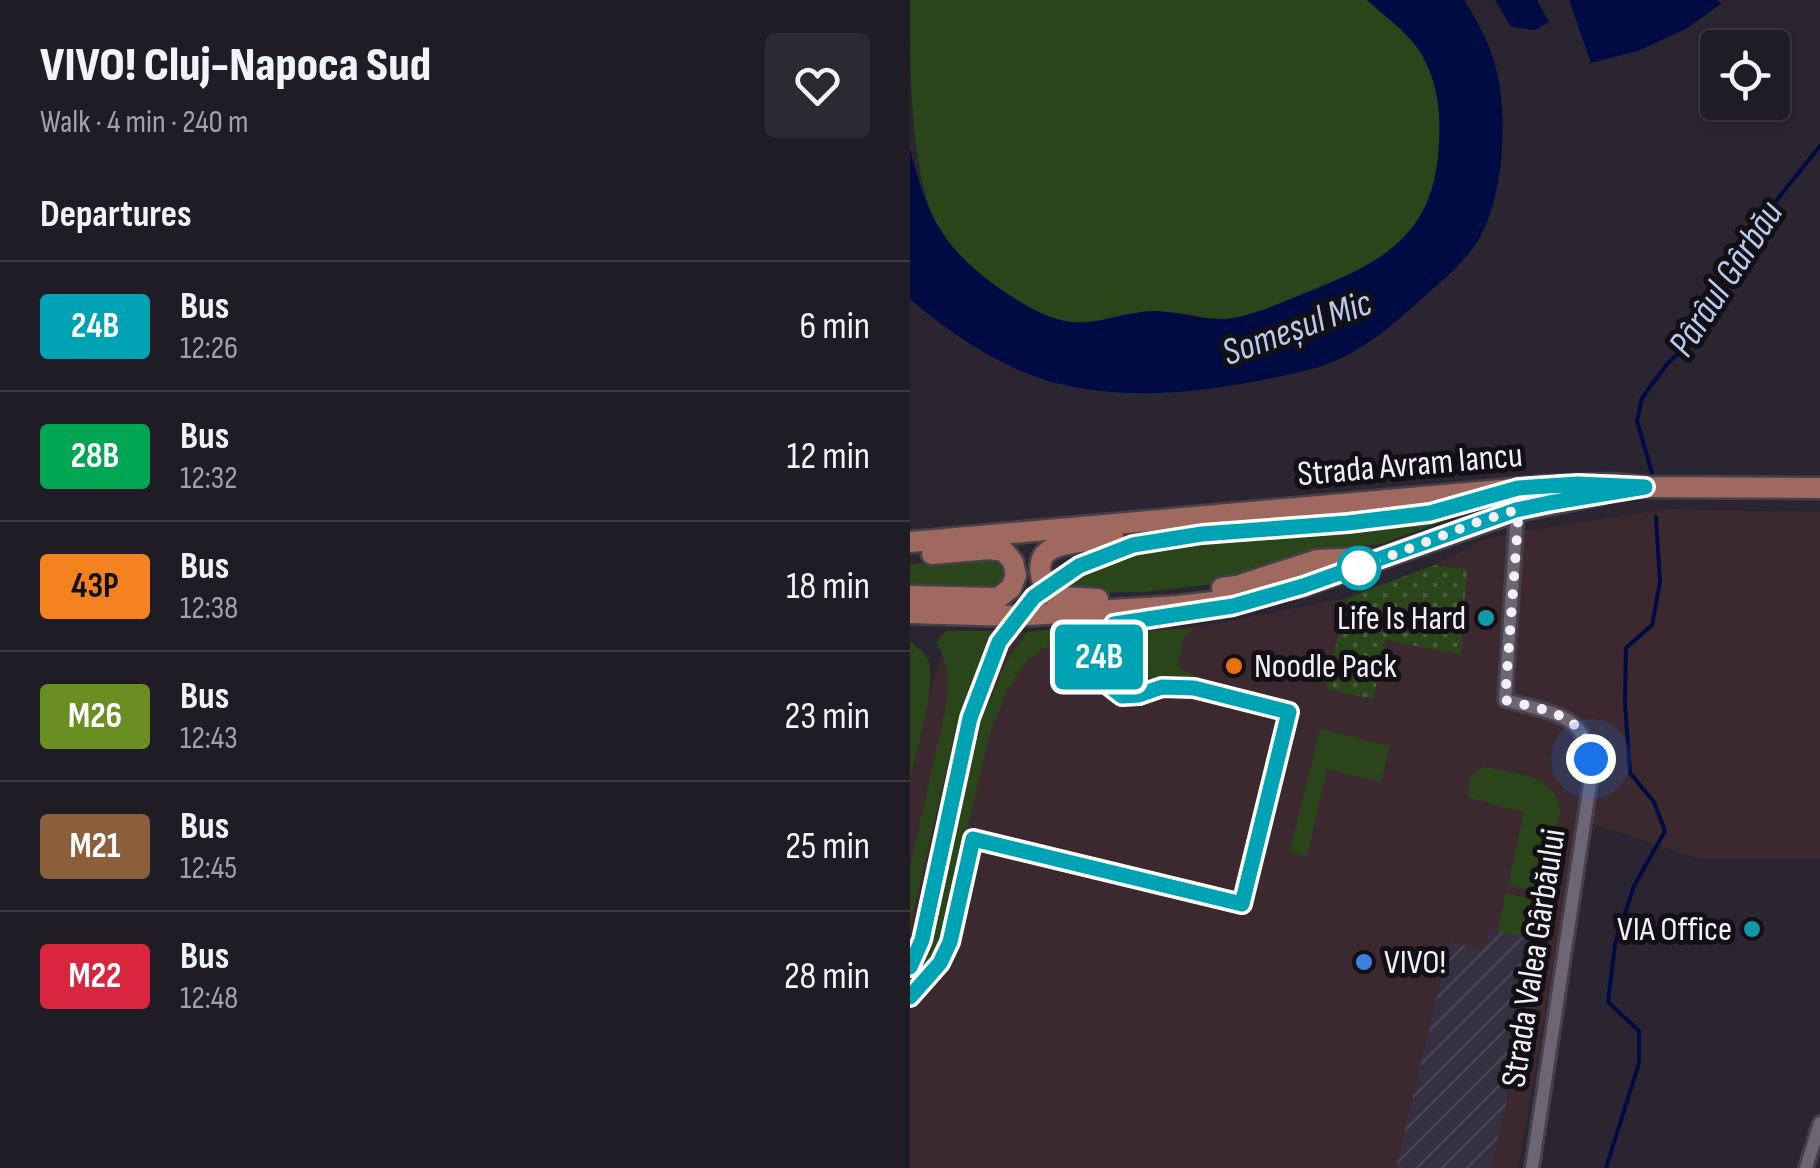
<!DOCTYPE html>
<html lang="en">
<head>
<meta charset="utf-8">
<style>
  body { margin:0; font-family:"Sofia Sans Condensed",sans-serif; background:#2d2932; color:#f1f3f6; height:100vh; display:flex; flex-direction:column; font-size:38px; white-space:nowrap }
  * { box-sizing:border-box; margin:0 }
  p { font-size:32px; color:#a2a1a7 }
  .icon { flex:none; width:55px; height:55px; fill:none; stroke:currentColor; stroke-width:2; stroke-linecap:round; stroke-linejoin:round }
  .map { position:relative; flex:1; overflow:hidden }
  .details { display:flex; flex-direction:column; background:#201c25; width:910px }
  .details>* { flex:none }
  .badge { padding:0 20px; border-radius:8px; font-size:35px; line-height:65px }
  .tools { position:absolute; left:790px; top:30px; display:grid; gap:20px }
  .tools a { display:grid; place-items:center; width:90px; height:90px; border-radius:10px; background:#201c25; box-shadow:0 2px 8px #0004,0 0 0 2px #3d3a42; font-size:50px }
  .you { position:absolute; width:50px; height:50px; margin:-25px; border:8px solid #fff; border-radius:50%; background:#1a73e8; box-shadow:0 0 0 15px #1a73e833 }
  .map>.badge { position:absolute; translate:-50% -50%; box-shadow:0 0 0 5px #fff }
  h2 { padding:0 40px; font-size:38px; line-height:90px }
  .round { display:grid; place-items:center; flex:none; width:105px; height:105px; border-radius:10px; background:#2d2932 }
  .headline { display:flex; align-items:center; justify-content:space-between; height:170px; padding:0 40px }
  h1 { font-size:48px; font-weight:800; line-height:75px }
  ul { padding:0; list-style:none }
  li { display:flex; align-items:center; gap:30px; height:130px; padding:0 40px; border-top:2px solid #3d3a42 }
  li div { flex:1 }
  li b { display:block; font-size:38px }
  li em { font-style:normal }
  li .badge { min-width:110px; font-weight:700; text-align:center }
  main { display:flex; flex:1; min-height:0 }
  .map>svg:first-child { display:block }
  .commercial { fill:#3c292f }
  .industrial { fill:url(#industrial-furrows) }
  .grass { fill:#294519 }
  .garden { fill:url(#garden-dots) }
  .water { fill:#000b43 }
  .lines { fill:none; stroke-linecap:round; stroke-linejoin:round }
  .stream { stroke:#000b43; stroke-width:4 }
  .street-casing { stroke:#454049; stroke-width:18 }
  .primary-casing { stroke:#454049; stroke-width:25 }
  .street { stroke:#6d6573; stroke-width:12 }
  .primary { stroke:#9f695f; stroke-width:20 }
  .line-casing { stroke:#fff; stroke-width:22 }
  .line { stroke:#00a3b4; stroke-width:15 }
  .walk { stroke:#f3eff7; stroke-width:10; stroke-dasharray:0 18 }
  .stop-dot { fill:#fff; stroke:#00a3b4; stroke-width:5 }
  .culture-dot { fill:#0f9aa8; stroke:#120f15; stroke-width:4 }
  .food-dot { fill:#e8710a; stroke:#120f15; stroke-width:4 }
  .shop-dot { fill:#3f7fe0; stroke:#120f15; stroke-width:4 }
  .labels { text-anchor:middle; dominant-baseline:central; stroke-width:10; stroke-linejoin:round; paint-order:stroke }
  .street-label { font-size:35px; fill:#f3eff7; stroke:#120f15 }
  .poi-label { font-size:35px; fill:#f3eff7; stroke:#120f15; text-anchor:end }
  .water-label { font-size:38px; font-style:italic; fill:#b8cbef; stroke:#120f15 }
</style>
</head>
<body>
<main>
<section class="details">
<div class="headline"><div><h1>VIVO! Cluj-Napoca Sud</h1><p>Walk · 4 min · 240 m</p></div><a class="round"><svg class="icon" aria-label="heart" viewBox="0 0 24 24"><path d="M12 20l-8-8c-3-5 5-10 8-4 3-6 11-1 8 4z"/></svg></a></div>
<h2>Departures</h2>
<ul>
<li><span class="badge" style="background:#00a3b4;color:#fff">24B</span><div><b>Bus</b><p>12:26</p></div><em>6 min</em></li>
<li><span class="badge" style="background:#00a651;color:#fff">28B</span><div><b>Bus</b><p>12:32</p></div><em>12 min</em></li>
<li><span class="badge" style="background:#f58220;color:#111">43P</span><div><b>Bus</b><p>12:38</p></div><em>18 min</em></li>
<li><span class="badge" style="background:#6b8e23;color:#fff">M26</span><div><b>Bus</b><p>12:43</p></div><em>23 min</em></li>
<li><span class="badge" style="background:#8b5e3c;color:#fff">M21</span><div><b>Bus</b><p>12:45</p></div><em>25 min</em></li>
<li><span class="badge" style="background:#d7263d;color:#fff">M22</span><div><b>Bus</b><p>12:48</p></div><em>28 min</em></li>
</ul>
</section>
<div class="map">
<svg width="910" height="1168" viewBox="0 0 910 1168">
  <defs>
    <pattern id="industrial-furrows" width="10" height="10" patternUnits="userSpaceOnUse" patternTransform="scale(2.5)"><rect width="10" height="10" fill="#353040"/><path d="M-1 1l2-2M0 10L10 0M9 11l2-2" fill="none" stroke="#494453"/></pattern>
    <pattern id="garden-dots" width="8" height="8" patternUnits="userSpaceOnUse" patternTransform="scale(2.5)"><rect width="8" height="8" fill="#294519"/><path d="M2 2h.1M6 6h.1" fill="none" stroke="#48603b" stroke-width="1.8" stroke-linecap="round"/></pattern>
  </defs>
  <rect width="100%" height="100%" fill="#2b2531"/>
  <!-- commercial -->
  <path class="commercial" d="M756,509l154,3v347h-120l-120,-39 -62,348h-608v-389l17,-76 20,-68 258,-9 142,-28 87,-33 49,-25 34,-8z"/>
  <!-- industrial -->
  <path class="industrial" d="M579,929l55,13 -53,226h-95l54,-226 33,8z"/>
  <!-- grass -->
  <g class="grass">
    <path d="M0,0h457c19,16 41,32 54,54 29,49 27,135 -12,179 -27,31 -68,45 -105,60 -22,9 -47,21 -72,25 -18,3 -34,-3 -52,-5 -13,-1 -26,0 -38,0 -23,0 -44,10 -68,9 -47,-3 -115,-58 -139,-98 -25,-63 -25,-153 -25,-224z"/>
    <path d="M540,519l-69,25 -28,2 -130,37 -79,9 -78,1 -8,-4 35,-20 50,-18z"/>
    <path d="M75,558l16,2 7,14 -9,16 -89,2v-28z"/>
    <path d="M160,627l5,3 -16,7 -32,24 -22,33 -16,42 -42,181 -12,37 -16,15 -1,-3 7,-12 55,-231 28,-65 19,-26z"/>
    <path d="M285,629l-11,8 -6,27 6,7 9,3 2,5 -4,3c-8,-2 -17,-6 -25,-6 -21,0 -35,24 -55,2 -7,-7 -8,-14 -7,-24l4,1c2,-8 6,-16 14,-19 18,-6 54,-6 73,-7z"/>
    <path d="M36,631h49l-8,12 -29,76 -48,207v-58l36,-161c3,-30 5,-38 -10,-65z"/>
    <path d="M0,642c9,6 18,13 20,24 3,32 -13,81 -20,113z"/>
    <path d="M410,729l70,17 -9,36 -54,-13 -20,87 -17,-4z"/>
    <path d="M573,767c29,6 73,6 77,44l-19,81 -33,-7 16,-73 -57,-15 3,-20z"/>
    <path d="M596,893l33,8c-6,37 -4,39 -42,30z"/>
  </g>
  <!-- garden -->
  <path class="garden" d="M524,565l33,4 -6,86 -75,-15 -13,59 -47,-10 21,-91z"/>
  <!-- water -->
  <g class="water">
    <path d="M457,0h97c12,19 24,40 30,61 15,49 11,133 -15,178 -16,26 -41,45 -63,65 -23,20 -45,40 -73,53 -25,13 -53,17 -80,23 -67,13 -135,20 -203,4 -52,-12 -110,-50 -150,-85v-150c18,71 36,104 98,145 18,12 40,25 62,28 27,4 54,-10 82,-11 28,0 55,12 82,7 25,-5 49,-16 72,-25 79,-32 130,-59 133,-152 2,-31 -2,-61 -18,-88 -13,-21 -36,-36 -54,-53z"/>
    <path d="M585,0h42l12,22 -14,8 -24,-3z"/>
    <path d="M659,0h147l6,3 -36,26 -48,22 -47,12z"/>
  </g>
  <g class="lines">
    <!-- stream -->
    <g class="stream">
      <path d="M742,473l-15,-52 5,-23 25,-34 30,-28 38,-84 85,-106"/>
      <path d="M696,1168l33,-105v-32l-31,-29 7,-58 19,-58 31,-55 -11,-29 -24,-29 -5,-70 1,-55 26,-23 8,-43 -4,-65"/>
    </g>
    <defs>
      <g id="street">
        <path d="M607,511l-12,189c57,16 88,14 85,84l-58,384"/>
        <path d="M896,1168l14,-45"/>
      </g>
      <g id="primary">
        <path d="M0,542l636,-56 65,-2 34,3 175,1"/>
        <path d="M312,588l15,-2 80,-26 47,-2"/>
        <path d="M0,596l88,2 13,-10 5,-13 -3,-13 -9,-11 -14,-2 -58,5"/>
        <path d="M188,599l-36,-2 -15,-4c-27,-60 33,-45 66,-57"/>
        <path d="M0,613l103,3 165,-10 61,-7 64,-13 214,-75 84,-17"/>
      </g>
    </defs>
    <!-- street casing -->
    <use href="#street" class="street-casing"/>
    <!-- primary casing -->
    <use href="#primary" class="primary-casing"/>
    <!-- street -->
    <use href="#street" class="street"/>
    <!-- primary -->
    <use href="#primary" class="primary"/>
  </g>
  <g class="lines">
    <defs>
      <path id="line" d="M0,967l12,-27 48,-222 29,-76 35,-45 45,-31 54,-21 69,-11 146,-11 82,-10 88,-25 60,-4 67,3 -96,16 -33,7 -213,76 -70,20 -119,18 -12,18 -4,21 6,19 18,14 17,-1 23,-8 32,1 95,24 -47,192 -269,-65 -23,103 -10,21 -30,34"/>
    </defs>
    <!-- line casing -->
    <use href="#line" class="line-casing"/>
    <!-- line -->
    <use href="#line" class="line"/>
    <!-- walk -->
    <path class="walk" d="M449,568l119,-46 38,-12 2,13 -13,177c26,7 64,11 79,36 4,7 5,16 7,23"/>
  </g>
  <!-- markers -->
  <circle class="stop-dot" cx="449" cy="568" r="20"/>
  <g class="culture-dot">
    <circle cx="576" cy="618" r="10"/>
    <circle cx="842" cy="929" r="10"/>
  </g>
  <circle class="food-dot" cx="324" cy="666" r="10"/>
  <circle class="shop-dot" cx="454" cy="962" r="10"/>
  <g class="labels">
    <!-- street labels -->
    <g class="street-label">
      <text transform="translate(500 465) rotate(-5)">Strada Avram Iancu</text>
      <text transform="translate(624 958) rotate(-81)">Strada Valea Gârbăului</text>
    </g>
    <!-- poi labels -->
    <g class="poi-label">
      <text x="556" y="618">Life Is Hard</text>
      <text x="344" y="666" text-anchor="start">Noodle Pack</text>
      <text x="822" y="929">VIA Office</text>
      <text x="474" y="962" text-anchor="start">VIVO!</text>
    </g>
    <!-- water labels -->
    <g class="water-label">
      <text transform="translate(816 279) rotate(-57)">Pârâul Gârbău</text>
      <text transform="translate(387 328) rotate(-20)">Someșul Mic</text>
    </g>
  </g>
</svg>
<div class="tools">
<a><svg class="icon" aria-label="locate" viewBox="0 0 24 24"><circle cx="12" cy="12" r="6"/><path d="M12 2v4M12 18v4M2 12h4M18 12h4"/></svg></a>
</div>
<div class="you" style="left:681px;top:759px"></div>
<b class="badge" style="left:189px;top:657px;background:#00a3b4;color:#fff">24B</b>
</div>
</main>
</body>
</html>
